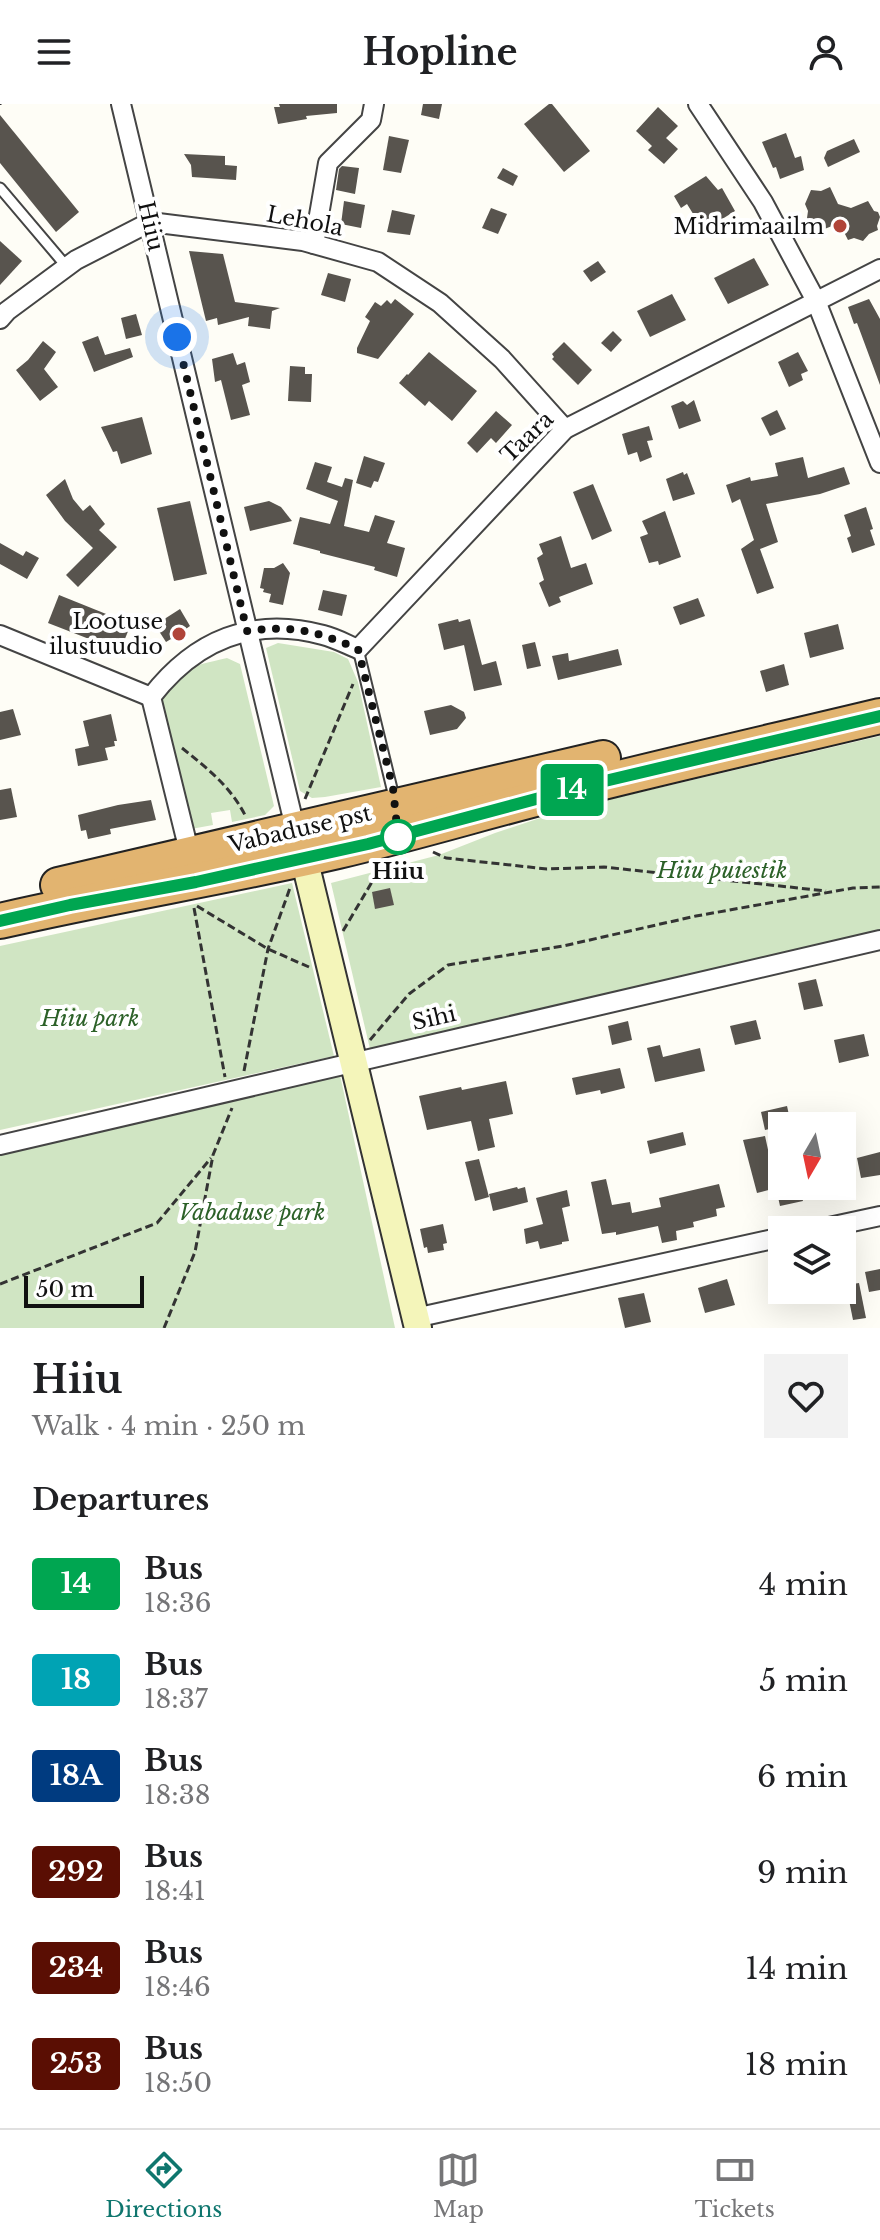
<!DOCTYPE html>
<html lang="en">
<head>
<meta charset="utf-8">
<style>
  body { margin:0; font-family:"Libre Baskerville",serif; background:#f2f2f2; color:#202124; height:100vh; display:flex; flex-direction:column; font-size:30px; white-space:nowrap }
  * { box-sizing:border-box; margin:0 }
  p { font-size:26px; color:#757577 }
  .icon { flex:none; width:44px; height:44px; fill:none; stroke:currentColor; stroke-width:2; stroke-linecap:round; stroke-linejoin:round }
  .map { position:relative; height:1224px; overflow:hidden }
  .details { display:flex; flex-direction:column; background:#fff; flex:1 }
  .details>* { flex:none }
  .badge { padding:0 16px; border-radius:6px; font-size:28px; line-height:52px }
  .needle { width:52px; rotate:189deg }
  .buttons { position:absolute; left:768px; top:1008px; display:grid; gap:16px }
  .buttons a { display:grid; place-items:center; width:88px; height:88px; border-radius:0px; background:#fff; box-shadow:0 8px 32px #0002; font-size:40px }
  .scale { position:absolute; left:24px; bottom:20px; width:120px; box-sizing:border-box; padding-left:8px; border:4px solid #111; border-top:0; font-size:22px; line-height:28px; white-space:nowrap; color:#111; -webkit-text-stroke:6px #fff; paint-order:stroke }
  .you { position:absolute; width:40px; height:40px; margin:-20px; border:6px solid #fff; border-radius:50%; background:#1a73e8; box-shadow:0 0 0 12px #1a73e833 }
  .map>.badge { position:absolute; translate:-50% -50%; box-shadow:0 0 0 4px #fff }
  h2 { padding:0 32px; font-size:30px; line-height:72px }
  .round { display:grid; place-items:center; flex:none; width:84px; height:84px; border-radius:0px; background:#f2f2f2 }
  .head { display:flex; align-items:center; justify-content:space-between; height:136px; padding:0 32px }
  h1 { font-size:38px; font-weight:700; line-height:60px }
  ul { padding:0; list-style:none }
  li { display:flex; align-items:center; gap:24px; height:96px; padding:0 32px }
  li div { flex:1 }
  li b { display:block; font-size:30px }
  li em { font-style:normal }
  li .badge { min-width:88px; font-weight:700; text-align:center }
  header { display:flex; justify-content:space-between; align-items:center; height:104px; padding:0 32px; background:#fff; font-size:36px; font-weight:700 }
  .tabs { display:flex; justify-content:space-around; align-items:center; height:112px; border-top:2px solid #e0e0e0; background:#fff; font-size:22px; color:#757577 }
  .tabs a { display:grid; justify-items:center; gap:4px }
  .tabs .selected { color:#0f766e }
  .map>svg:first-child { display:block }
  .green { fill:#d0e5c3 }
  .building { fill:#58544e }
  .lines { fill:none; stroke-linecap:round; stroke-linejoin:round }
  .lane-casing { stroke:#444; stroke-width:13 }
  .street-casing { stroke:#444; stroke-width:22 }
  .secondary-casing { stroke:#333; stroke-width:30 }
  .highway-casing { stroke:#222; stroke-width:38 }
  .path { stroke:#333; stroke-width:3; stroke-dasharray:8 4; stroke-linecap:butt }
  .lane { stroke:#fff; stroke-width:9 }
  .street { stroke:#fff; stroke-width:18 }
  .secondary { stroke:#f4f5ba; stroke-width:26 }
  .highway { stroke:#e2b470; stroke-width:34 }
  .line-casing { stroke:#fff; stroke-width:18 }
  .line { stroke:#00a651; stroke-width:12 }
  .walk { stroke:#111; stroke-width:8; stroke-dasharray:0 14.4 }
  .poi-dot { fill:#b04439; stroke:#fff; stroke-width:3 }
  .stop-dot { fill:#fff; stroke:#00a651; stroke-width:4 }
  .labels { text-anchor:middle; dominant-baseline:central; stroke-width:8; stroke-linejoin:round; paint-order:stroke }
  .street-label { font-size:22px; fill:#111; stroke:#fff }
  .poi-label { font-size:22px; fill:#111; stroke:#fff; text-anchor:end }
  .park-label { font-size:22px; font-style:italic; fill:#2c6128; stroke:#fff }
  .stop-label { font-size:22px; font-weight:bold; fill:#111; stroke:#fff }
</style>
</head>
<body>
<header><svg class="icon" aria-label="menu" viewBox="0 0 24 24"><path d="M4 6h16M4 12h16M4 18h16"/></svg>Hopline<svg class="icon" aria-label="person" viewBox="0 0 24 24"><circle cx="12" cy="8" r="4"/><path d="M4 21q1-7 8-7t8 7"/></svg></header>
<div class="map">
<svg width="880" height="1224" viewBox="0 0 880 1224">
  <rect width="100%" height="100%" fill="#fefdf6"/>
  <!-- green -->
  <g class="green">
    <path d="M278,539l56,9 14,7 10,23 23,105 -56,10 -13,1 -12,-7 -34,-143z"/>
    <path d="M227,554l13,6 34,142 -9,9 -33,7 -2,-12 -19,3 2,12 -22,4 -30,-130c20,-34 29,-32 66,-41z"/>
    <path d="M880,632v195l-510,118 -39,-166 108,-28 56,-22 69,-23z"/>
    <path d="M292,779l42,173 -334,74v-184z"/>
    <path d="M340,971l55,253h-395v-179z"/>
  </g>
  <!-- building -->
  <g class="building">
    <path d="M279,0h58v9l-31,3 1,3 -29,5 -4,-17h6z"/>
    <path d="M423,0h19l-3,15 -18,-4z"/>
    <path d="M549,0h3l38,47 -26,21 -40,-48z"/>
    <path d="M658,3l20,19 -12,12 12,11 -14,15 -16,-14 4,-4 -16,-15z"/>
    <path d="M0,11l79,97 -23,20 -56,-69z"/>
    <path d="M786,29l9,25 6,-2 3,14 -24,9 -4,-12 -3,1 -11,-26z"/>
    <path d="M389,32l20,4 -8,33 -18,-3z"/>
    <path d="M854,35l6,13 -32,15 -4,-9 3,-7z"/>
    <path d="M184,50l41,2v9l12,1 -1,14 -44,-3 -1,-12z"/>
    <path d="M342,62l17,2 -4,26 -19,-4 3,-21z"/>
    <path d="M503,64l15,8 -5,10 -16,-8z"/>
    <path d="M706,72l12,14 4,-2 13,23 -24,15 -4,-6 -7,5 -13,-21 -6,4 -7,-12z"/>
    <path d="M830,83l8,17 13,4 17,-7 6,10 4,1 2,5 -3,9 1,4 -9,4 -6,7 -9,-3 -6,2 -5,-10 -11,-4 -10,4 -4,-6 -8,-1 -3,-5 1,-7 -3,-7 6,-14 10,1z"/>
    <path d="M344,97l21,4 -4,23 -20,-4z"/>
    <path d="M491,104l16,6 -9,20 -16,-6z"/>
    <path d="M392,106l23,5 -5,20 -23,-3z"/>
    <path d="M0,137l22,20 -22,24z"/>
    <path d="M189,147l34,3 12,48 45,6 -8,3 -2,18 -22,-3 1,-9 -31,8 -1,-7 -11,3z"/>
    <path d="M754,154l15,27 -41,19 -14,-26z"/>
    <path d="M598,157l8,11 -15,10 -8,-11z"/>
    <path d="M328,169l23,6 -6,23 -24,-7z"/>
    <path d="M672,190l14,26 -36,17 -13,-26z"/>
    <path d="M395,195l19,15 -36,45 -21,-6v-5l13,-27 -5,-4 10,-15 6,4 6,-6 4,4z"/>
    <path d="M869,195l11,20v66l-23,-62 -3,1 -6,-17z"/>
    <path d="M136,210l6,21 -16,4 -5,-21z"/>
    <path d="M613,227l9,9 -11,12 -10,-9z"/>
    <path d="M98,232l7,19 25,-7 3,9 -39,15 -12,-30z"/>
    <path d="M43,237l13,11 -12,17 14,18 -18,14 -24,-31 12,-10z"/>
    <path d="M564,238l28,28 -14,15 -26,-26 2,-2 -2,-3z"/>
    <path d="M429,248l48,39 -25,30 -23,-20 -4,5 -26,-23 8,-9 1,1z"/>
    <path d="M798,248l10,19 -7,3 2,6 -14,7 -11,-25z"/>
    <path d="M233,249l4,12 8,-3 5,20 -8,3 8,30 -19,5 -10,-40 -6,2 -3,-23z"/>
    <path d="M290,262l15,1v7h7l-1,28 -23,-1z"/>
    <path d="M694,296l7,21 -22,8 -8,-23 12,-5 4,4z"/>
    <path d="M777,306l9,19 -16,7 -9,-18z"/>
    <path d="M496,307l16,14 -16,18 -5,-5 -14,15 -10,-10z"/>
    <path d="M142,313l10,37 -31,10 -4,-13 -4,1 -12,-25z"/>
    <path d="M649,322l4,14 -6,1 5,16 -12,5 -3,-10 -9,3 -6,-21z"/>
    <path d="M364,352l21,7 -7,19 -4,-1 -3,7 -15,-5z"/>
    <path d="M803,353l5,21 36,-11 6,17 -30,10 -54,10 12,38 -18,7 14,39 -17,6 -16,-45 13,-9 -14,-41 -8,4 -6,-18 24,-8 1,4 27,-5 -3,-13z"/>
    <path d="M315,358l17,5 -5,15 15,5 3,-9 8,2 -9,46 25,6 6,-17 20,6 -8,22 18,5 -8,29 -23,-7 1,-3 -55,-14v-2l-27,-7 7,-27 30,7 8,-23 -32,-12z"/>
    <path d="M683,368l1,3 3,-2 8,21 -22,7 -7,-22z"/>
    <path d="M65,375l8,20 10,12 7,-6 15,19 -6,6 18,17 -39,40 -12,-12 27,-27 -28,-27 -19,-26z"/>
    <path d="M593,380l19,47 -20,9 -19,-48z"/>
    <path d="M190,397l17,73 -33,7 -17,-73z"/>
    <path d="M269,397l12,6 11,14 -42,10 -6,-24z"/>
    <path d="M866,403l7,22 -3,1 5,15 -23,8 -5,-15 4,-2 -7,-21z"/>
    <path d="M665,407l16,46 -22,8 -1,-4 -9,2 -9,-26 8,-3 -6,-13z"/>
    <path d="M561,432l10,32 15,-5 7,21 -34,13 2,5 -12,5 -10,-24 5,-3 -7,-22 6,-4 -4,-10z"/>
    <path d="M0,439l23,13 3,-5 13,7 -12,21 -27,-15z"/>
    <path d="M283,459l7,10 -7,32 -14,-3 2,-8 -8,-2 1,-3 -4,-1 4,-20h10z"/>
    <path d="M323,486l24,5 -5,21 -24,-6z"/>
    <path d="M59,491l72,29 -11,27 -72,-28z"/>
    <path d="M698,494l7,18 -25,9 -7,-18z"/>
    <path d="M180,505l10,17 -7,5 -4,11 -8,-3 -5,3 -11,-17z"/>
    <path d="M458,515l1,3 11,-3 12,46 14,-4 6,24 -28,6 -10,-46 -20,5 -6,-26z"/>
    <path d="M838,520l6,25 -34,9 -6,-25z"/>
    <path d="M535,538l6,24 -14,3 -5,-24z"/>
    <path d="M618,545l4,16 -64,15 -6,-24 16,-3 1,8z"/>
    <path d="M784,560l5,21 -23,7 -6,-21z"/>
    <path d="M451,601l13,7 2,6 -9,11 -27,6 -6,-24z"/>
    <path d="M13,605l8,26 -21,5v-28z"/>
    <path d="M111,610l6,27h-3l1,5 -10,2 3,12 -30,6 -3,-17 14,-3 -6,-25z"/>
    <path d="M11,684l6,29 -17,3v-30z"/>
    <path d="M151,696l5,20 -46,9 1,5 -23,5 -2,-9 -5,1 -3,-16 40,-10z"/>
    <path d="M390,784l4,17 -19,4 -3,-17z"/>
    <path d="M816,875l7,27 -19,4 -6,-27z"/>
    <path d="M756,916l5,19 -26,6 -5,-19z"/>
    <path d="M628,917l4,19 -20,5 -4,-19z"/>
    <path d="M864,930l5,22 -30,7 -5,-23z"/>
    <path d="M660,941l3,12 37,-9 5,23 -50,11 -8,-34z"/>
    <path d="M620,964l5,20 -24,6 -1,-4 -24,5 -4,-17z"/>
    <path d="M506,977l7,33 -24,5 6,28 -17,4 -7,-30 -44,9 -8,-34 42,-9 1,3z"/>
    <path d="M787,1002l4,18 -26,6 -4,-18z"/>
    <path d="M683,1028l3,13 -36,9 -3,-13z"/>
    <path d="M765,1032l11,50h23l4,15 -23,5 -4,-18 -19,5 -14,-53z"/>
    <path d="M880,1048v23l-19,3 -4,-20z"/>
    <path d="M479,1055l10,38 -14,4 -10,-39z"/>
    <path d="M606,1075l6,26 18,-3 2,11 29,-6 -2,-9 60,-14 6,23 -9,2 1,7 -24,6 1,5 -18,4 1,9 -15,3 -4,-17 -42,9v-3l-14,2 -11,-52z"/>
    <path d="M517,1083l1,2 7,-2 3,15 -35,9 -4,-17z"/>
    <path d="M567,1086l3,16 -8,2 7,33 -7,1v2l-22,5 -2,-8 -12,3 -2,-15 19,-5 -7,-26z"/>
    <path d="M443,1120l4,19 -4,1 1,6 -16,3 -1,-6 -3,1 -4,-19z"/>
    <path d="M880,1165v21l-11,2 -4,-20z"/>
    <path d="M727,1175l8,26 -30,8 -7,-25z"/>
    <path d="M859,1179l7,35 -13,2 -7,-35z"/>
    <path d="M644,1189l7,29 -26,6 -7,-30z"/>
  </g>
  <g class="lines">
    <defs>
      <g id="lane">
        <path d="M0,84l67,79"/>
        <path d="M358,545l37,152"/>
      </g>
      <g id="street">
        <path d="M121,0l176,732"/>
        <path d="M698,0l65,98 53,99 64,162"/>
        <path d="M314,140l14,-81 43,-43 3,-16"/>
        <path d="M0,215l7,-8 69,-51 74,-38 153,19 75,21 62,41 62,56 63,70"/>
        <path d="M0,531l151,62"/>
        <path d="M151,593c44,-57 101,-81 172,-62 12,3 23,9 35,14l207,-220 315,-160"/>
        <path d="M151,593l39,158"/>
        <path d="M0,1041l880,-205"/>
        <path d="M815,1126l65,-14"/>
        <path d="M415,1214l367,-81"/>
      </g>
      <path id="secondary" d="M304,754l114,470"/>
      <g id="highway">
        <path d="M58,781l545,-127"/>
        <path d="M0,817c112,-26 226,-44 338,-70 85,-20 168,-46 253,-66 96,-24 193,-46 289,-69"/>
      </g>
    </defs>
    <!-- lane casing -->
    <use href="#lane" class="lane-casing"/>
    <!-- street casing -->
    <use href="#street" class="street-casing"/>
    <!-- secondary casing -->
    <use href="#secondary" class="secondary-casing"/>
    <!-- highway casing -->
    <use href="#highway" class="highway-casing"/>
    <!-- path -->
    <g class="path">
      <path d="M0,1v-1"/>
      <path d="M182,644c25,20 48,38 63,67"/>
      <path d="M305,695l48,-115"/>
      <path d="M433,748l13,6 101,11 57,-2 222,24"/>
      <path d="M197,802l71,43 41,18"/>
      <path d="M194,804l31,169"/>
      <path d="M343,827l39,-66"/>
      <path d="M370,936l39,-46 39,-29 115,-19 133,-30 157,-28 27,-1"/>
      <path d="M244,967l24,-122 22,-61"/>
      <path d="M0,1180l157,-61 54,-65"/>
      <path d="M164,1224l31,-76 18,-97 19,-47"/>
    </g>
    <!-- lane -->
    <use href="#lane" class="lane"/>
    <!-- street -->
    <use href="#street" class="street"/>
    <!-- secondary -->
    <use href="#secondary" class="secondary"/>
    <!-- highway -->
    <use href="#highway" class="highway"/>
  </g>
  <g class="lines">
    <defs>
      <path id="line" d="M0,817l70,-16 126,-23 172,-38 220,-59 292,-69"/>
    </defs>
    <!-- line casing -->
    <use href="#line" class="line-casing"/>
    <!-- line -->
    <use href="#line" class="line"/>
    <!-- walk -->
    <path class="walk" d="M177,233l70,294c45,-6 70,0 111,18l35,139 5,49"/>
  </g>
  <!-- markers -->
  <g class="poi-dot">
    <circle cx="840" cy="122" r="8"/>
    <circle cx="179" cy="530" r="8"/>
  </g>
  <circle class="stop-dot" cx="398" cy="733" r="16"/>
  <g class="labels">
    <!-- street labels -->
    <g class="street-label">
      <text transform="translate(305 117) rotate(11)">Lehola</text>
      <text transform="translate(151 122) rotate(77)">Hiiu</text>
      <text transform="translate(527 333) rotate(-44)">Taara</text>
      <text transform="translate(300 725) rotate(-13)">Vabaduse pst</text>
      <text transform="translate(434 914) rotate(-13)">Sihi</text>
    </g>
    <!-- poi labels -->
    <g class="poi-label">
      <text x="824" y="122">Midrimaailm</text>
      <text x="163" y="517">Lootuse<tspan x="163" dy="25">ilustuudio</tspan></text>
    </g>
    <!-- park labels -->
    <g class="park-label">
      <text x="722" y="766">Hiiu puiestik</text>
      <text x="90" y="914">Hiiu park</text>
      <text x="252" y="1108">Vabaduse park</text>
    </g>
    <!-- stop labels -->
    <g class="stop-label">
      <text x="398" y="767">Hiiu</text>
    </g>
  </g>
</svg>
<div class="buttons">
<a><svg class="needle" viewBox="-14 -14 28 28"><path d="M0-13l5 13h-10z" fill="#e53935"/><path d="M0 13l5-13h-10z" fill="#757577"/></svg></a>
<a><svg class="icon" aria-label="layers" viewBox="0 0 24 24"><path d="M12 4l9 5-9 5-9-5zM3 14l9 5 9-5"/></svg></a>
</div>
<div class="scale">50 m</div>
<div class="you" style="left:177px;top:233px"></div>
<b class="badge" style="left:572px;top:686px;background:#00a651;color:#fff">14</b>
</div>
<section class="details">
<div class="head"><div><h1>Hiiu</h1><p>Walk · 4 min · 250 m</p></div><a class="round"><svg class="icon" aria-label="heart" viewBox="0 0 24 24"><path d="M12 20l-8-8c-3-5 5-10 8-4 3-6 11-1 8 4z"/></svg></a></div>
<h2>Departures</h2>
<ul>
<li><span class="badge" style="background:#00a651;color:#fff">14</span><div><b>Bus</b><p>18:36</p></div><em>4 min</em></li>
<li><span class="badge" style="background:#00a3b4;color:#fff">18</span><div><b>Bus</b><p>18:37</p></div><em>5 min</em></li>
<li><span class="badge" style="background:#003b80;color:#fff">18A</span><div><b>Bus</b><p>18:38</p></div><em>6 min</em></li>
<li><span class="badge" style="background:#5a0e03;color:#fff">292</span><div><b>Bus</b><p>18:41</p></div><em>9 min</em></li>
<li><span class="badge" style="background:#5a0e03;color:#fff">234</span><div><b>Bus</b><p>18:46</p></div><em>14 min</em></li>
<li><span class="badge" style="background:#5a0e03;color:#fff">253</span><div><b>Bus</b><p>18:50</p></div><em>18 min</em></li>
</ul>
</section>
<nav class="tabs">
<a class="selected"><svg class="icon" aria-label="directions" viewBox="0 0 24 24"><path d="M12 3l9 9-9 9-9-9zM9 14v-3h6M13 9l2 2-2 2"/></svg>Directions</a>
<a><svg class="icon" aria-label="map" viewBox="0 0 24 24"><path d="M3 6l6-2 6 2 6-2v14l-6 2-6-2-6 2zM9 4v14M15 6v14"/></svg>Map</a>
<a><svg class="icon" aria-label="tickets" viewBox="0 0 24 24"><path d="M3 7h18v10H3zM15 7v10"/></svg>Tickets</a>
</nav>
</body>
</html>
